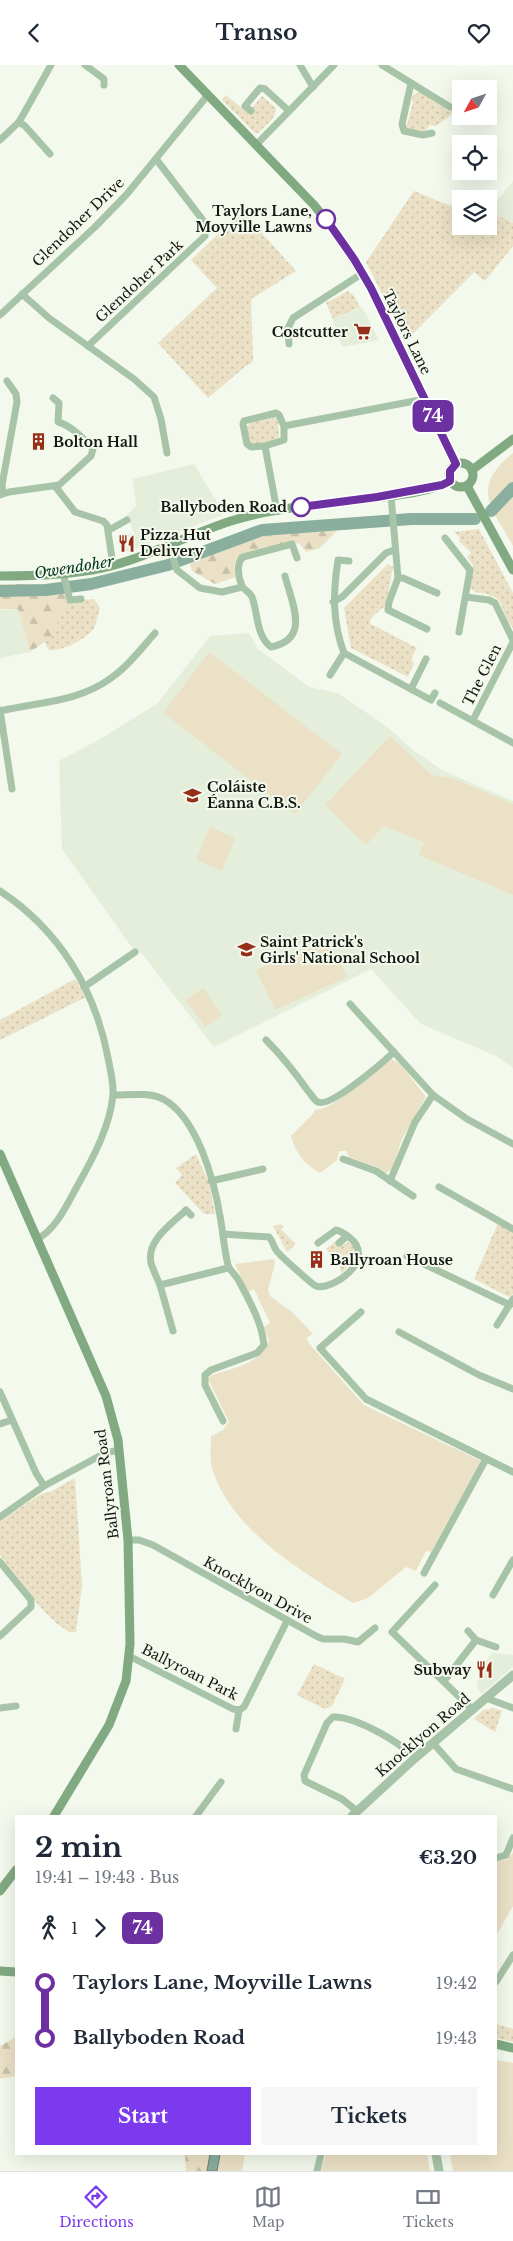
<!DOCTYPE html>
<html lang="en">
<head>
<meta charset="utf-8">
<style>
  body { margin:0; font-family:"Libre Baskerville",serif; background:#f6f6f7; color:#1f2937; height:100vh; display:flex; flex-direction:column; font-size:19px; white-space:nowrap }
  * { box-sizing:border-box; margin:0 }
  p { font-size:16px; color:#747a83 }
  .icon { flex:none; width:28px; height:28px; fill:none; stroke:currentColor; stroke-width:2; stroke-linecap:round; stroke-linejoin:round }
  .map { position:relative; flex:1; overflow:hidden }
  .side { position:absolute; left:15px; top:1750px; width:482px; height:340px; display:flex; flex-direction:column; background:#fff; border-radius:0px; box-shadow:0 5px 20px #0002 }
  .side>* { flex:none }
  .badge { padding:0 10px; border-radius:8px; font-size:18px; line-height:32px }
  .needle { width:32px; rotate:230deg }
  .fabs { position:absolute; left:452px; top:15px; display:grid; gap:10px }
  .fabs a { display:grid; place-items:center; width:45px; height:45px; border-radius:0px; background:#fff; box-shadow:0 5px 20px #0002; font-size:25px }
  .map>.badge { position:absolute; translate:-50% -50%; box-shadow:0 0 0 2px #fff }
  .legs { display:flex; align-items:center; gap:8px; height:55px; padding:0 20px; font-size:16px }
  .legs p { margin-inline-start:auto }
  .summary { display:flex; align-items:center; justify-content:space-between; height:85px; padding:0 20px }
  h1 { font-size:28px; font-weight:700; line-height:38px }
  .cta { display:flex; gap:10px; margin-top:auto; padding:10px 20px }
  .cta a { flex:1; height:58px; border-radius:0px; background:#7c3aed; color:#fff; font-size:20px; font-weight:700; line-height:58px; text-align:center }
  .cta a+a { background:#f6f6f7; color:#1f2937 }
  ul { padding:0 20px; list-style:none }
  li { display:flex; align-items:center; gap:18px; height:55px; font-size:19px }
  li i { display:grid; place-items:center; width:8px; height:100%; margin:0 6px; background:currentColor }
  li i::after { content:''; width:12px; height:12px; margin:-6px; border:4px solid; border-radius:50%; background:#fff }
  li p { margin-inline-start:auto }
  li:first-child i { background:linear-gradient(#0000 50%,currentColor 0) }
  li:last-child i { background:linear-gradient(currentColor 50%,#0000 0) }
  header { display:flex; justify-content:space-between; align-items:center; height:65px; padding:0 20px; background:#fff; font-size:22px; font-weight:700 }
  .tab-bar { display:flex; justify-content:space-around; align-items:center; height:70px; border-top:1px solid #e0e1e3; background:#fff; font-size:14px; color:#747a83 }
  .tab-bar a { display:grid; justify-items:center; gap:2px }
  .tab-bar .selected { color:#7c3aed }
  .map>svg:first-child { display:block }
  .built { fill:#e5eeda }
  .grass { fill:url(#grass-dots) }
  .forest { fill:url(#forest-firs) }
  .park { fill:#ebe1c6 }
  .water { fill:#8baf9e; stroke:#688174 }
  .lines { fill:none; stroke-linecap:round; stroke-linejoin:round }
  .river { stroke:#8baf9e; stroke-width:12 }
  .minor { stroke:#a8c4a8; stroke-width:7 }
  .tertiary { stroke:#a8c4a8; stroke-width:9 }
  .secondary { stroke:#81aa82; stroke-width:9 }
  .line-1-casing { stroke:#fff; stroke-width:11 }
  .line-1 { stroke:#6c30a1; stroke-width:8 }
  .stop-1-dot { fill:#fff; stroke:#6c30a1; stroke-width:2.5 }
  .labels { text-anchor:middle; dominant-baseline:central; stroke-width:4; stroke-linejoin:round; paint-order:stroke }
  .stop-label { font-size:14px; font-weight:bold; fill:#151713; stroke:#f3f9ec; text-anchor:end }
  .street-label { font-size:14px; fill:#151713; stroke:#f3f9ec }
  .poi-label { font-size:14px; font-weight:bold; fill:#151713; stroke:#f3f9ec; text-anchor:start }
  .water-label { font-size:15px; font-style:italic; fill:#003221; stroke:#f3f9ec }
</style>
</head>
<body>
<header><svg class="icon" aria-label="back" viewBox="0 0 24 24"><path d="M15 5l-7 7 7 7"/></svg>Transo<svg class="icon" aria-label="heart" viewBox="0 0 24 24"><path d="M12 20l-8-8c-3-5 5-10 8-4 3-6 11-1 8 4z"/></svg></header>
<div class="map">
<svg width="513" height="2106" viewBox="0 0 513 2106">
  <defs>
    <pattern id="grass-dots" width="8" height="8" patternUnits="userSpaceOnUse" patternTransform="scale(1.25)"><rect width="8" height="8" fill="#ebe1c6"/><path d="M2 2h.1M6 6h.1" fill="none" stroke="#c9c0a9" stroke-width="1.8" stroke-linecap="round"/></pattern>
    <pattern id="forest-firs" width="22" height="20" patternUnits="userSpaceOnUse" patternTransform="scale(1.25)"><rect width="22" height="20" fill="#ebe1c6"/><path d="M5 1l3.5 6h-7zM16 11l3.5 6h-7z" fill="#c9c0a9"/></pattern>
  </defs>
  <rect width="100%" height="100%" fill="#f3f9ec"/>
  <!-- built -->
  <g class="built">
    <path d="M513,116v42l-24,-13z"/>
    <path d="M362,242l17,33 -37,7 -9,-28z"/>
    <path d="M194,399l29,48 -1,3 -95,37 -7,-17 14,-2 -8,-17 10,-10 -3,-27z"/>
    <path d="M18,544l12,43 -30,6v-48z"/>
    <path d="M249,568l9,16 51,38 29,6 52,36 24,22 28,19 71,31v267l-17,-12 -75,-32 -50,-55 -157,78 -71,-92 -12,-9 -69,-97 -3,-88 43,-23 56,-35 52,-67z"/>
    <path d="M492,1588l21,2v12l-31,27 -5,-6 2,-18z"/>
  </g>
  <!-- grass -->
  <g class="grass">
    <path d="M419,27l9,3 1,3 19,13 4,-1 3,2 -19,14 -6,-1 -6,7 -6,-2 -5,2 -5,-2 -3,-5h2l6,-23 -1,-3 1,-4z"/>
    <path d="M226,30l22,18 14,-17 14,12c0,11 -11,18 -18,25h-3l-33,-33z"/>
    <path d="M414,126l47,19v16h28v-15l24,12v23l-28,35 -11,-9 -68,69 -40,-79z"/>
    <path d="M242,146l54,60 -45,28 2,63 -7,4 -38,32 -50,-55 59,-55 -26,-28z"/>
    <path d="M348,226l6,5 6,11 -27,12 -7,-16z"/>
    <path d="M274,352l4,2 1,18c-9,6 -19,9 -30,6l-2,-17 5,-4z"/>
    <path d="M479,464l34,64v35c-18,-21 -1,-31 -38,-36l-4,-4 2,-23 -6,-8 4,-4 -12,-12 1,-3 -6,-6z"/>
    <path d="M388,499l5,3 -7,38 -14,12 -3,6 48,25 -6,11 3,4 -6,14 -57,-29 -7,-40z"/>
    <path d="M94,534l6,9c-2,6 -3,14 -6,20 -7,11 -33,24 -45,22l-5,-9 8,-4 15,-36z"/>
    <path d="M75,914l11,18 -86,43v-20z"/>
    <path d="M196,1089l13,29 6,31h-11l-29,-31 7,-8 -6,-7z"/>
    <path d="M498,1158l15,8v63l-4,3 -35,-18z"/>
    <path d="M281,1159l2,3 -2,2 15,15 -9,8 -14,-26z"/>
    <path d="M336,1176l5,5 8,-4 7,7 -1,10 -14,15 -1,-9 -14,-16z"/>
    <path d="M75,1413l7,107 -6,47h-7l-13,-9 -17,-17 -39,-51v-34l41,-27 9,-2z"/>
    <path d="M314,1599l31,15 -13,27 -7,3 -28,-14z"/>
    <path d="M493,1643l9,3 -7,21 -21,-13 9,-9z"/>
    <path d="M496,1959l17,5v13l-17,-4z"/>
  </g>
  <!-- forest -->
  <g class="forest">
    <path d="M337,466l-17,17 -14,4 -7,-9 -56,11c-11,5 -9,13 -7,23l-21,7 -23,-13 -4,-15 62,-21z"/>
    <path d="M0,519h61l6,17 -15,36 -22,15 -12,-43h-18z"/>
    <path d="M16,1972v39l-16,3v-33z"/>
    <path d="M185,2089h25l-3,17h-21z"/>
  </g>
  <!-- park -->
  <g class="park">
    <path d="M513,388v93c-22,-40 -43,-58 0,-93z"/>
    <path d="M209,587l133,102 -47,60 -132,-101z"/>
    <path d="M390,671l42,39 20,3 61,26v91l-94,-40 5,-13 -40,-16 -18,19 -41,-40z"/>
    <path d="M210,762l25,11 -13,33 -26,-11z"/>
    <path d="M328,872l19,40 -72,33 -19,-40z"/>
    <path d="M203,923l19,27 -17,12 -19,-27z"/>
    <path d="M392,994l9,6 25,32 -24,42 -10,30 -6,4 -10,-6 -27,-10 -3,-6h-7l-2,9 -17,13c-14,-7 -25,-21 -29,-37l22,-22 2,-4c26,-2 55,-44 77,-51z"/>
    <path d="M274,1194l1,4 -7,27 2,6 22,16 21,22 -7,4 6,9 52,58 117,56 -50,91 -5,-1 -10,20 -10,-4 -38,31 -15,5c-51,-31 -121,-73 -140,-132 -4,-10 -2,-24 -2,-35l12,-6 6,-8 -21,-43 4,-4c21,-7 50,-11 57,-35l-5,-13 6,-4 -16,-34 -6,3 -13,-28z"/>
    <path d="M513,1788v53l-17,30v-69l1,-6 8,-1z"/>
    <path d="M496,1995l17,3v108h-60l-3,-17h46z"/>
    <path d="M210,2089h35l-3,17h-35z"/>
    <path d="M326,2089h101l3,17h-109z"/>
  </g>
  <!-- water -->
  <path class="water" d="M210,2089h10l-3,17h-10z"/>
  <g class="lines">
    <!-- river -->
    <g class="river">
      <path d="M491,446l22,-23"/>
      <path d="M0,526l46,-1 45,-6 77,-19 94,-35 149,-11h64"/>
    </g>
    <!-- minor -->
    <g class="minor">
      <path d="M85,0l19,14v6"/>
      <path d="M300,0l13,22"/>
      <path d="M382,0l68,42"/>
      <path d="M411,18l-9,41 2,7 19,4 9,-2"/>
      <path d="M251,46l-6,-5 15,-18 5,1 24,22"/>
      <path d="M19,57l6,4 25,28"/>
      <path d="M0,75l19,-18 32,-57"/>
      <path d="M256,80l78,-80"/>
      <path d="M22,229l27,24 85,61 20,18 7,22 6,34"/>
      <path d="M0,250l95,-88 32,-33 80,-98"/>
      <path d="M289,279l-1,-16 5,-10 70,-45"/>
      <path d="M88,281l117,-110v-13l-49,-64"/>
      <path d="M265,381l-14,1 -4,-3 -4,-20 1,-3 32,-8 3,2 5,11"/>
      <path d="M55,421l20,26 28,9 4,4 6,40"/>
      <path d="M3,428l-1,-8 15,-83 -1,-8 -9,-13"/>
      <path d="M0,430l9,-3 50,-7 32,-29 2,-7c-8,-10 -23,-24 -35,-27l1,-19 -6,-5"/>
      <path d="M391,430l7,83 -9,24 -1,8 39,19"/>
      <path d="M277,446l-12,-65 19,-6v-14l141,-27"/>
      <path d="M109,465l18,-10"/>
      <path d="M445,473l25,32 -11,62"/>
      <path d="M169,480l8,25 23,18 22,4 20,-5"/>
      <path d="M349,496l-11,-1c-5,32 -6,61 6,93l87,47 4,-7"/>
      <path d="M63,508l7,27 11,-1"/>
      <path d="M285,511c7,28 26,63 -14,71 -15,-11 -13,-34 -19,-50 -2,-5 -8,-7 -10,-11 -4,-9 -6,-23 1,-29l49,-13 5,14"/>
      <path d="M398,513h5l34,15"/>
      <path d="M466,532l23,3 6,3 18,37"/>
      <path d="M333,537l9,-5 44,-44 8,-3"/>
      <path d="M330,610l14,-22"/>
      <path d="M411,624l15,-30"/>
      <path d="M440,638l73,40"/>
      <path d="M0,645l12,79"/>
      <path d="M0,646c38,-9 79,-9 111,-33 17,-12 30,-29 44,-45"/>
      <path d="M473,655l40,-78"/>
      <path d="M0,826c59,39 95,98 108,167 2,11 6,26 5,37 -3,31 -19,61 -34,88 -11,19 -22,46 -42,56"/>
      <path d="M84,922l51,-35"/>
      <path d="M350,939l83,91 34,24 46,25"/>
      <path d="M266,975c17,17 28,31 42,51 3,3 6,9 10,11 13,6 65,-40 76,-50"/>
      <path d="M113,1030c15,0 36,-3 50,4 34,18 51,81 57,117 3,16 4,33 8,49 2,6 8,10 11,16 10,19 23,42 25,64l-7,8 -46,17 -6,5v10l18,36"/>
      <path d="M343,1094l33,12 37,25"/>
      <path d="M211,1116l52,-12"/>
      <path d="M390,1116l25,-59 18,-27"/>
      <path d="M439,1122l74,42"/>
      <path d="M191,1150l-5,-5c-14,14 -40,30 -35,53 2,7 6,15 9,22l68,-17"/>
      <path d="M223,1169l46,3c4,4 4,9 7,13 2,4 37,35 40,36 14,6 63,-26 33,-49 -4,-3 -8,-6 -13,-7l-18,13"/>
      <path d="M339,1178l8,-7"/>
      <path d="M407,1191l103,49"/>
      <path d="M160,1220l13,46"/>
      <path d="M361,1247l-41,36 46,51 147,73"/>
      <path d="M497,1260l16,-26"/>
      <path d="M399,1267l80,43 34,14"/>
      <path d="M0,1327l36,81 8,13"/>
      <path d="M0,1359l12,-4"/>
      <path d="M0,1452l44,-31 61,-33 14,-3"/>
      <path d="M128,1475h11l14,5 163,91 7,3h21l14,3 17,-14"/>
      <path d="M0,1497l31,38v7l-31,29"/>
      <path d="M424,1508l62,-114"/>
      <path d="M435,1520l-43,47 81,78"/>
      <path d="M493,1530l20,-35"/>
      <path d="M468,1566l8,9 20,7"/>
      <path d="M129,1591l104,53 6,1 5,-3 43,-86"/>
      <path d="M444,1616l32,-41"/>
      <path d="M486,1633l27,10"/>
      <path d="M0,1643l16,-2"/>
      <path d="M236,1664l3,-19"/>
      <path d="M433,1678l23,26 57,20"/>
      <path d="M357,1746l-15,-12 -37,-18 -1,-6 23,-52 6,-6c20,-1 57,20 73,33"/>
      <path d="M196,1751l25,-34"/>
      <path d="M496,1793l10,-3 7,-17"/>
      <path d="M496,1917l17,-27"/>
      <path d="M317,2106l4,-17"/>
    </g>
    <!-- tertiary -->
    <g class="tertiary">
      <path d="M352,1751l62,-57 99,-84"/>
      <path d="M436,2089l3,17"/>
    </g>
    <!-- secondary -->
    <g class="secondary">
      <path d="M179,0l135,140 23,29 34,54 85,176"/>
      <circle cx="461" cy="410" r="12"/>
      <path d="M472,405l41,-31"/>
      <path d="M467,421l46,84"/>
      <path d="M0,511c33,0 69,-1 102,-8 45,-10 85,-33 129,-47 28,-9 60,-13 89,-17 30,-4 107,-8 130,-23"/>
      <path d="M0,1089l106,242 12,44 10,100 2,104 -4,37 -17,44 -55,91"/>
      <path d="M0,1826l16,-21"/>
      <path d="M0,1906l16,1"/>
      <path d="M496,1979l17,4"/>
    </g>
  </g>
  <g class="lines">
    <defs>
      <path id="line-1" d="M301,442l76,-10 65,-12 8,-4v-10l6,-7 -85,-176 -17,-29 -28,-40"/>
    </defs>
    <!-- line-1 casing -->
    <use href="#line-1" class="line-1-casing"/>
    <!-- line-1 -->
    <use href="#line-1" class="line-1"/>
  </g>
  <!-- icons -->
  <defs>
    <symbol id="supermarket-bare" viewBox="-9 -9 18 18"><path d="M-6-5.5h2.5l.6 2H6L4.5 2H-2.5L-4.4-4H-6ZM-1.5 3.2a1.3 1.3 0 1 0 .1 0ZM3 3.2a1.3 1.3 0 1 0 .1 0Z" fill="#972e1a" stroke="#f3f9ec" stroke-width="2.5" paint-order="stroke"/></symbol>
    <symbol id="building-bare" viewBox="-9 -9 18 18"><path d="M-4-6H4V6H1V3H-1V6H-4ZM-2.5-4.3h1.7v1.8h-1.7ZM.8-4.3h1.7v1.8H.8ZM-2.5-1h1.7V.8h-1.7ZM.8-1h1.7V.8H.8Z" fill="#972e1a" stroke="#f3f9ec" stroke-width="2.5" paint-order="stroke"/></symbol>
    <symbol id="restaurant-bare" viewBox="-9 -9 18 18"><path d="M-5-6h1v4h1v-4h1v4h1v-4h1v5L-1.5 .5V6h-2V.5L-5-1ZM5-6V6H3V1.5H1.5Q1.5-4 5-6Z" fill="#972e1a" stroke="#f3f9ec" stroke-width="2.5" paint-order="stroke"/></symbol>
    <symbol id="school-bare" viewBox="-9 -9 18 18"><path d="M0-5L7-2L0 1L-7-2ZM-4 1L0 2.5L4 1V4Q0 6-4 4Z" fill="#972e1a" stroke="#f3f9ec" stroke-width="2.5" paint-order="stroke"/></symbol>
  </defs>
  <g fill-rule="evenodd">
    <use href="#supermarket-bare" x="350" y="254" width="25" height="25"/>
    <use href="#building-bare" x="26" y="364" width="25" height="25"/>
    <use href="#restaurant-bare" x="114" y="466" width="25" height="25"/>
    <use href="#school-bare" x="180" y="718" width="25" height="25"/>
    <use href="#school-bare" x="234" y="872" width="25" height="25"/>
    <use href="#building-bare" x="304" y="1182" width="25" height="25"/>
    <use href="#restaurant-bare" x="472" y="1592" width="25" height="25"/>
  </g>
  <!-- markers -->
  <g class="stop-1-dot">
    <circle cx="326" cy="154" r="9"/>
    <circle cx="301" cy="442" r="9"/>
  </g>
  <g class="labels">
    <!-- stop labels -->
    <g class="stop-label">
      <text x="312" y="146">Taylors Lane,<tspan x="312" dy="16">Moyville Lawns</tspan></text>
      <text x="287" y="442">Ballyboden Road</text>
    </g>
    <!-- street labels -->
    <g class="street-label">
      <text transform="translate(78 157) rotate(-44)">Glendoher Drive</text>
      <text transform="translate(139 216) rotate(-43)">Glendoher Park</text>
      <text transform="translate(407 267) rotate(64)">Taylors Lane</text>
      <text transform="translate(482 610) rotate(-63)">The Glen</text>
      <text transform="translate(107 1419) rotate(-97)">Ballyroan Road</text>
      <text transform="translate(258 1525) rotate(29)">Knocklyon Drive</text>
      <text transform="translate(190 1607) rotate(27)">Ballyroan Park</text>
      <text transform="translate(423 1670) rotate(-41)">Knocklyon Road</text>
    </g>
    <!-- poi labels -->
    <g class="poi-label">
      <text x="348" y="267" text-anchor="end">Costcutter</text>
      <text x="53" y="377">Bolton Hall</text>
      <text x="140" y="470">Pizza Hut<tspan x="140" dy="16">Delivery</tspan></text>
      <text x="207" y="722">Coláiste<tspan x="207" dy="16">Éanna C.B.S.</tspan></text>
      <text x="260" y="877">Saint Patrick's<tspan x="260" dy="16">Girls' National School</tspan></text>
      <text x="330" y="1195">Ballyroan House</text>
      <text x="471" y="1605" text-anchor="end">Subway</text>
    </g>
    <!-- water labels -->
    <g class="water-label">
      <text transform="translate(74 502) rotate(-9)">Owendoher</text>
    </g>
  </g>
</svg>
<div class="fabs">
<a><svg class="needle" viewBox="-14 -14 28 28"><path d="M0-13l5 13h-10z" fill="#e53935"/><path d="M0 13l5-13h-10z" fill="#747a83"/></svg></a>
<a><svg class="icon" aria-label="locate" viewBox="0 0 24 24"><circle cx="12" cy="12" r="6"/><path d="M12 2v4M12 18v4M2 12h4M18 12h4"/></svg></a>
<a><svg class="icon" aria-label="layers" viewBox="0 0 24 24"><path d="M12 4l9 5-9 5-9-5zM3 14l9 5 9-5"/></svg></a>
</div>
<b class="badge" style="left:433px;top:351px;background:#6c30a1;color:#fff">74</b>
<section class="side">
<div class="summary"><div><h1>2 min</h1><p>19:41 – 19:43 · Bus</p></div><b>€3.20</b></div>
<div class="legs"><svg class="icon" aria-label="walk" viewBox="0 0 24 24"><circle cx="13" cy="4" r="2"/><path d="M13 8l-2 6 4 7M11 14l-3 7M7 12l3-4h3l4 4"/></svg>1<svg class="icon" aria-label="forward" viewBox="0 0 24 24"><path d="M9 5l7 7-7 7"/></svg><b class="badge" style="background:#6c30a1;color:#fff">74</b></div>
<ul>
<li><i style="color:#6c30a1"></i><b>Taylors Lane, Moyville Lawns</b><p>19:42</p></li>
<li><i style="color:#6c30a1"></i><b>Ballyboden Road</b><p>19:43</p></li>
</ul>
<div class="cta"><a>Start</a><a>Tickets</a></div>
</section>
</div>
<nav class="tab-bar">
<a class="selected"><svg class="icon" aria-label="directions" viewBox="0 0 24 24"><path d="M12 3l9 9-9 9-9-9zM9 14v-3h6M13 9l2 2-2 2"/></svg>Directions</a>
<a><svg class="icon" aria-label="map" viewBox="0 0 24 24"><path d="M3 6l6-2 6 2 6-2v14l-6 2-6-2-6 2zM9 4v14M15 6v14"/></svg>Map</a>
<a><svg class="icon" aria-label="tickets" viewBox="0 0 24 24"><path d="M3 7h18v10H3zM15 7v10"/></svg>Tickets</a>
</nav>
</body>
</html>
